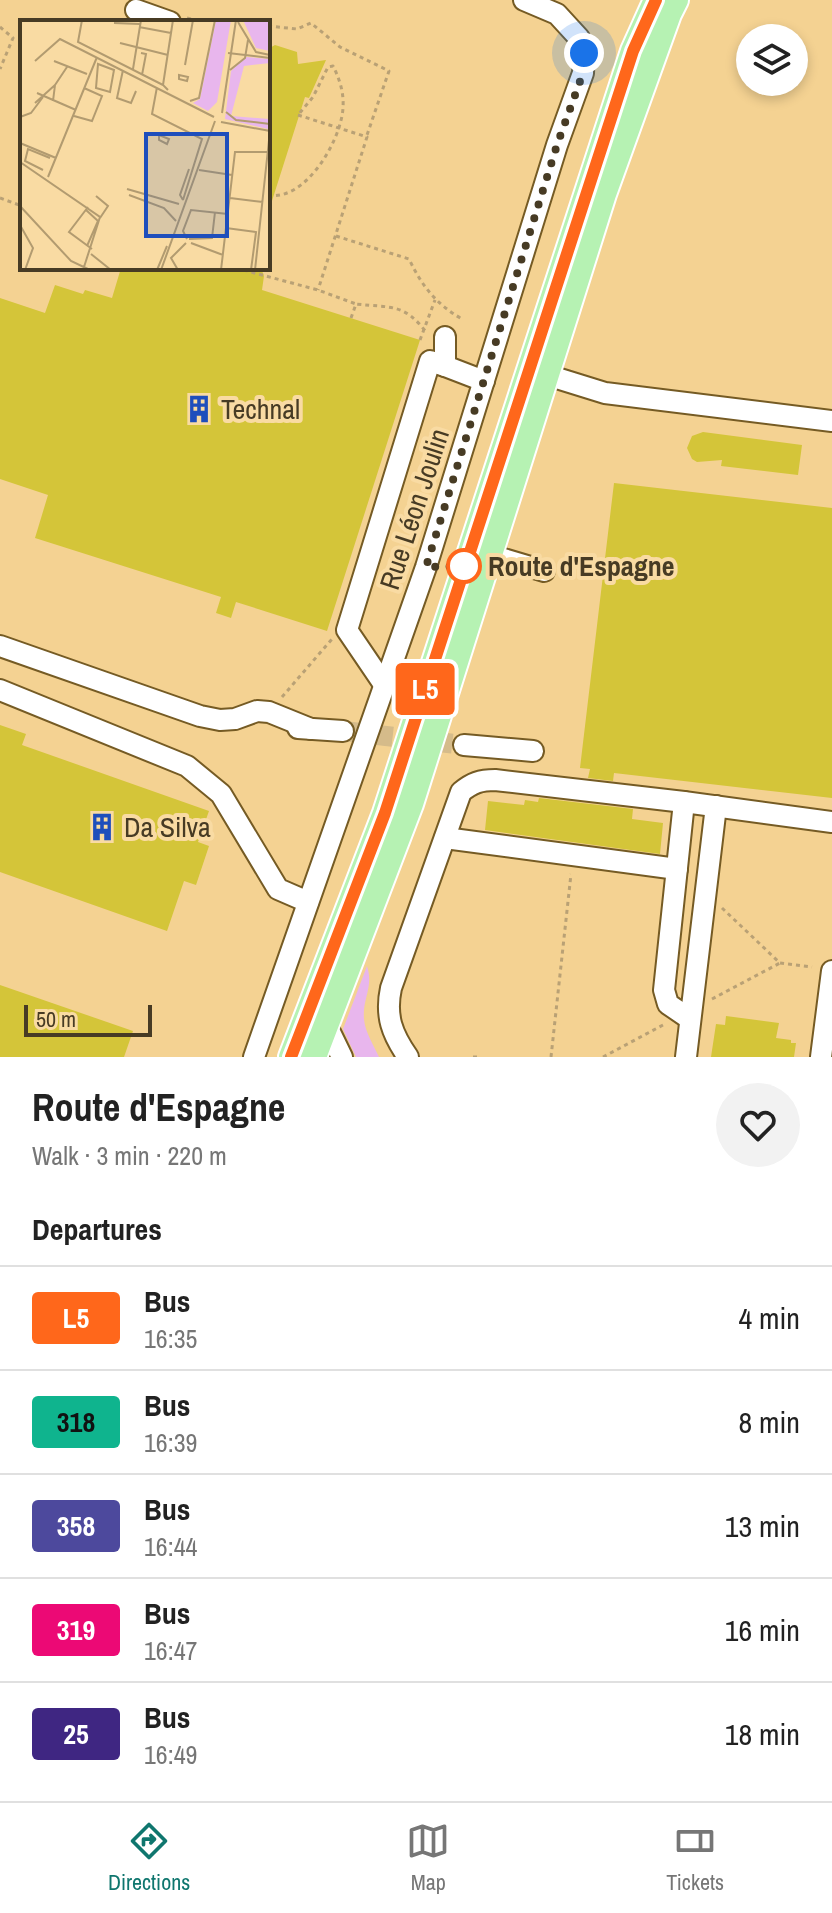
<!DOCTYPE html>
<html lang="en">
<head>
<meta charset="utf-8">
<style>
  body { margin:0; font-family:"Archivo Narrow",sans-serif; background:#f2f2f2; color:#222; height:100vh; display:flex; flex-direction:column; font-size:30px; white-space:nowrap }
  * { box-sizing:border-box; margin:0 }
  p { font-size:26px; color:#767676 }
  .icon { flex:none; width:44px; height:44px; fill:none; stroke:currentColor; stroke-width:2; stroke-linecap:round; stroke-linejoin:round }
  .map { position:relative; height:1057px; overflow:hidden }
  .side { display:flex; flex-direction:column; background:#fff; flex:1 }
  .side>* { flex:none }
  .badge { padding:0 16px; border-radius:6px; font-size:28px; line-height:52px }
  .controls { position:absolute; left:736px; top:24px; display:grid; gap:16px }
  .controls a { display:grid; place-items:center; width:72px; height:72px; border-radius:50%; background:#fff; box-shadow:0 4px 12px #0003; font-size:40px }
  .scale { position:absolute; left:24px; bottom:20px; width:128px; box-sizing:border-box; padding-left:8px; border:4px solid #473b24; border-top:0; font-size:22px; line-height:28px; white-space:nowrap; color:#473b24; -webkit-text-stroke:6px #f9dba3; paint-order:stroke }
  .you { position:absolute; width:40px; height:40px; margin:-20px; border:6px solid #fff; border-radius:50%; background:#1a73e8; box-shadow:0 0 0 12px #1a73e833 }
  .map>.badge { position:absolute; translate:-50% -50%; box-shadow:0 0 0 4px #fff }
  h2 { padding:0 32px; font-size:30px; line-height:72px }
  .round { display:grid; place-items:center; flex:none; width:84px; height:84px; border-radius:42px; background:#f2f2f2 }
  .headline { display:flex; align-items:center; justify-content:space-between; height:136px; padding:0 32px }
  h1 { font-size:38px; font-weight:700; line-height:60px }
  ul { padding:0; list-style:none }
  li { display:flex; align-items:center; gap:24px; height:104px; padding:0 32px; border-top:2px solid #e0e0e0 }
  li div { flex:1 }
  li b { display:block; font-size:30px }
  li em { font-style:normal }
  li .badge { min-width:88px; font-weight:700; text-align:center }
  .dock { display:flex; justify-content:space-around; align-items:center; height:112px; border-top:2px solid #e0e0e0; background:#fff; font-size:22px; color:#767676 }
  .dock a { display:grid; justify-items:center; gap:4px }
  .dock .on { color:#0f766e }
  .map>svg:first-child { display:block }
  .built { fill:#f4d292; fill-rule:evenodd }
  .green { fill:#e8b6ed }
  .building { fill:#d4c539 }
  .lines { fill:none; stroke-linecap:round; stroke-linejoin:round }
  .minor-tunnel { stroke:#d5bb8a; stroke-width:20; stroke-dasharray:20 10; stroke-linecap:butt }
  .minor-casing { stroke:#755b24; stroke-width:24 }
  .major-casing { stroke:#fff; stroke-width:28 }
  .path { stroke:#b9a175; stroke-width:3; stroke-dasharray:4 4; stroke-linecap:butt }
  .minor { stroke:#fff; stroke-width:20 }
  .major { stroke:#b6f2b3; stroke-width:24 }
  .line-casing { stroke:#fff; stroke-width:18 }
  .line { stroke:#ff671b; stroke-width:12 }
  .walk { stroke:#473b24; stroke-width:8; stroke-dasharray:0 14.4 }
  .stop-dot { fill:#fff; stroke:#ff671b; stroke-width:4 }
  .labels { text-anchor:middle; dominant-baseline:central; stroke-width:8; stroke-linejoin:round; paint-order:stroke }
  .poi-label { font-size:28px; fill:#473b24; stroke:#f9dba3; text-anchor:start }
  .street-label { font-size:28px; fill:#473b24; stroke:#f9dba3 }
  .stop-label { font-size:28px; font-weight:bold; fill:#473b24; stroke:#f9dba3; text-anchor:start }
  .inset-road { fill:none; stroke:#b29b70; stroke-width:2 }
  .view { fill:#1e4ebc; fill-opacity:0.15; stroke:#1e4ebc; stroke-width:4 }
  .inset-edge { fill:none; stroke:#473b24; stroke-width:4 }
</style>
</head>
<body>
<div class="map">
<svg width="832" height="1057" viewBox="0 0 832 1057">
  <rect width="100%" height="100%" fill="#f9dba3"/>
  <!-- built -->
  <path class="built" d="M0,0h832v1057h-832zM22,22h246v246h-246zM750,38h44v44h-44z"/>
  <!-- green -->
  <path class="green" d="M367,966c7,21 -5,33 -3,53 1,13 10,27 15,38h-23l-13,-28z"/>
  <!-- building -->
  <g class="building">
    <path d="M275,45l22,7 1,12 28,-4 -17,38 -4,-1 -34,107 -3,-1v-154z"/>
    <path d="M121,268h140l3,8 -2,14 158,50 -93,291 -91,-29 -5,16 -15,-5 5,-16 -186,-59 13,-43 -48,-16v-181l45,15 10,-28 28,9 2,-4 27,8z"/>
    <path d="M703,432l99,13 -4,30 -77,-9 1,-6 -25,2 -5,-3 -5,-11 5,-12z"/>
    <path d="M614,483l218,25v290l-218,-25 -1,8 -25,-3 2,-9 -10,-1z"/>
    <path d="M0,725l26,9 -4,11 187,66 -11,31 11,4 -13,39 -12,-4 -17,50 -167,-59z"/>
    <path d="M539,798l94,11 -1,10 31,4 -3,31 -175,-24 3,-29 36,4 1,-5 13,2z"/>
    <path d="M0,985l133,46 -9,26h-124z"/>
    <path d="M726,1016l53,7 -3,15 15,2v3h5l-2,14h-83l5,-33 9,1z"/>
  </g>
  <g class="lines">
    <!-- minor-tunnel -->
    <path class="minor-tunnel" d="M343,731l121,14"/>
    <defs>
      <g id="minor">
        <path d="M136,10l34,12"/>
        <path d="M445,337v29l39,15"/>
        <path d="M547,375l58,18 227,28"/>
        <path d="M490,555l54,16"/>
        <path d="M0,646l200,70 20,4 15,-1 22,-8 12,1 42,17"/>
        <path d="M385,686l-38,-56 83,-269 15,5"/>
        <path d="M0,690l187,76 34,28 57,95 30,13"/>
        <path d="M298,728l45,3"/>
        <path d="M464,745l69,6"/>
        <path d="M684,802l-20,188 4,14 22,15"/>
        <path d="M445,838l232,31"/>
        <path d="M326,1024l16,33"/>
        <path d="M254,1057l172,-490 131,-422 26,-72 1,-20 -5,-15 -22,-24 -33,-14"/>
        <path d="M408,1057c-16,-23 -23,-41 -17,-69l70,-196c11,-9 19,-12 34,-12l189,22 148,20"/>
        <path d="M686,1057l30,-251"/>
        <path d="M821,1057l11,-86"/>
      </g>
      <g id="major">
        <path d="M291,1057l94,-244 248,-762 23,-51"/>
        <path d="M314,1057l97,-253 193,-610 65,-180 7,-14"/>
      </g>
    </defs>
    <!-- minor casing -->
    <use href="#minor" class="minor-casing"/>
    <!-- major casing -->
    <use href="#major" class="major-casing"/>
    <!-- path -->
    <g class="path">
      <path d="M187,18l16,4"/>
      <path d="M268,26l29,3 14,-6 29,24 49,24 -22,64"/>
      <path d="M0,27l13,11 -13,31"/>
      <path d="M298,115l69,22 -49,153"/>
      <path d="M268,195c37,7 73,-54 75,-87 1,-15 -3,-28 -10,-42l-5,1 -15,30 -15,18"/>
      <path d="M0,198l22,8"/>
      <path d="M336,236l73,23c13,27 27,45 53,60"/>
      <path d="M236,268l82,22 38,14"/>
      <path d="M351,318l5,-14c35,4 48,-1 70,28"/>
      <path d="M420,340l15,-40"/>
      <path d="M282,697l50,-58"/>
      <path d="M722,908l58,55 32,4"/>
      <path d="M712,999l68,-36"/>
      <path d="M473,1057h5"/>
      <path d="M551,1057l20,-183"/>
      <path d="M603,1057l60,-32"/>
    </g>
    <!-- minor -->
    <use href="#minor" class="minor"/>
    <!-- major -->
    <use href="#major" class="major"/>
  </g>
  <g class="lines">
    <defs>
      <path id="line" d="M291,1057l94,-244 248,-762 23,-51"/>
    </defs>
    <!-- line casing -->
    <use href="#line" class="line-casing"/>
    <!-- line -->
    <use href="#line" class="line"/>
    <!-- walk -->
    <path class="walk" d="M464,566l-38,1 131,-422 26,-72 1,-20"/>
  </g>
  <!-- icons -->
  <defs>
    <symbol id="building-bare" viewBox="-9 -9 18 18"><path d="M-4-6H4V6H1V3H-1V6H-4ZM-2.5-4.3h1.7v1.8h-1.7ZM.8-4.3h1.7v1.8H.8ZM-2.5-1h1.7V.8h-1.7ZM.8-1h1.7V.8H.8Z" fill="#1e4ebc" stroke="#f9dba3" stroke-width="2.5" paint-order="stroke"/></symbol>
  </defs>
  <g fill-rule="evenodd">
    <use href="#building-bare" x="179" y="389" width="40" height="40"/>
    <use href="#building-bare" x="82" y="807" width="40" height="40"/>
  </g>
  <!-- markers -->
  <circle class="stop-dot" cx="464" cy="566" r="16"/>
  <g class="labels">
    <!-- poi labels -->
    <g class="poi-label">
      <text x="221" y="409">Technal</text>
      <text x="124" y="827">Da Silva</text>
    </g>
    <!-- street labels -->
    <g class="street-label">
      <text transform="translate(414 509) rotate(-72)">Rue Léon Joulin</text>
    </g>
    <!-- stop labels -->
    <g class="stop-label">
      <text x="488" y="566">Route d'Espagne</text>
    </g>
  </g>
  <!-- overview -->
  <g transform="translate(20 20)">
    <rect width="250" height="250" fill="#f9dba3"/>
    <path d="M196,0h15l-14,82 -9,9 -15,-8 7,-4zM223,0h27v31l-14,-3zM226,37l24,2v4l-26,3 -13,50 38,3 -1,10 -43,-10 6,-48z" fill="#e8b6ed"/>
    <path class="inset-road" d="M62,0l-4,22 85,43M218,2l18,30 14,3M94,3l26,1M119,7l32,6M100,23l48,12M121,33l5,1 -4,21M208,33l42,5M15,41l25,-22 154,78M34,41l33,13M78,44l16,6 -4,22 -14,-4zM165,45l8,-45M113,49l8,-49M103,50l-6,28 14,5 5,-12M210,50l15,-12 3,-18M159,55l9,2 -1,4 -8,-2zM137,67l-5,27 50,25 -19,61M148,70l-5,-5 10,-65M17,73l39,17M33,81l2,-16 12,-18M170,81l9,-3 16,-78M15,83l20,-18M206,92l10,8 34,4M202,93l14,-93M54,96l18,5 10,-25 -18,-8M0,97l11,-4 12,-16M201,102l49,9M139,115l10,4 -2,5 -8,-4v-7M0,123l36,15M0,142l80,55 -16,50M23,150l-18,-9 3,-12 22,9M179,150l33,5M28,157l49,-120M107,169l52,15M109,175l35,13 12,13M76,176l12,10 -8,12M210,178l33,4M163,180l-3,-5 9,-26M0,186l51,55 19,9M68,187l-19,25 23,17M66,190l12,11 -11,25M0,205l13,23 -8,22M206,208l30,4 -5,38M167,219l-4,-8 8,-21 37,4M169,219l23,-1 3,-26M171,223l32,12M71,234l20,16M137,250l10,-24M141,250l54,-149M158,250l-7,-12 15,-15M201,250l14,-118h34M235,250l15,-139"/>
    <path class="view" d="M126,114h81v102h-81z"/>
    <rect width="250" height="250" class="inset-edge"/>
  </g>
</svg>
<div class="controls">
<a><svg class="icon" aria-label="layers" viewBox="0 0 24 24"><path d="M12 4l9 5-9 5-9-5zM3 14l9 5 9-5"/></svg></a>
</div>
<div class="scale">50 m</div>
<div class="you" style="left:584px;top:53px"></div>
<b class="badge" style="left:425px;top:689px;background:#ff671b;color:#fff">L5</b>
</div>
<section class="side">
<div class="headline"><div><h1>Route d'Espagne</h1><p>Walk · 3 min · 220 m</p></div><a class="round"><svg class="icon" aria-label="heart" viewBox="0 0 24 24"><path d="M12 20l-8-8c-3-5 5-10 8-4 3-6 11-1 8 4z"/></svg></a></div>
<h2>Departures</h2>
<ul>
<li><span class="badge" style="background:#ff671b;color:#fff">L5</span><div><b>Bus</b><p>16:35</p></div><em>4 min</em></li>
<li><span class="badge" style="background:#0fb48e;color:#111">318</span><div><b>Bus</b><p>16:39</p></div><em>8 min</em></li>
<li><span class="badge" style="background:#4d499d;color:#fff">358</span><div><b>Bus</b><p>16:44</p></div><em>13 min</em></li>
<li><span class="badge" style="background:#ec0975;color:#fff">319</span><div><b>Bus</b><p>16:47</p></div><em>16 min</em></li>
<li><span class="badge" style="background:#3f2682;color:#fff">25</span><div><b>Bus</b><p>16:49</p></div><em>18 min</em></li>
</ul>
</section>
<nav class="dock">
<a class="on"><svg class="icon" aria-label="directions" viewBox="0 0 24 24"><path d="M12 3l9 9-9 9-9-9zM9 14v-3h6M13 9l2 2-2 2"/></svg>Directions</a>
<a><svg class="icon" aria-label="map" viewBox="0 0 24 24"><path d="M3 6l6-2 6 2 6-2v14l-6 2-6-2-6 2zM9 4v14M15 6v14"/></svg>Map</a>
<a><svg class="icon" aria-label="tickets" viewBox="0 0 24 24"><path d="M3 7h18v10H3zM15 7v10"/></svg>Tickets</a>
</nav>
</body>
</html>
